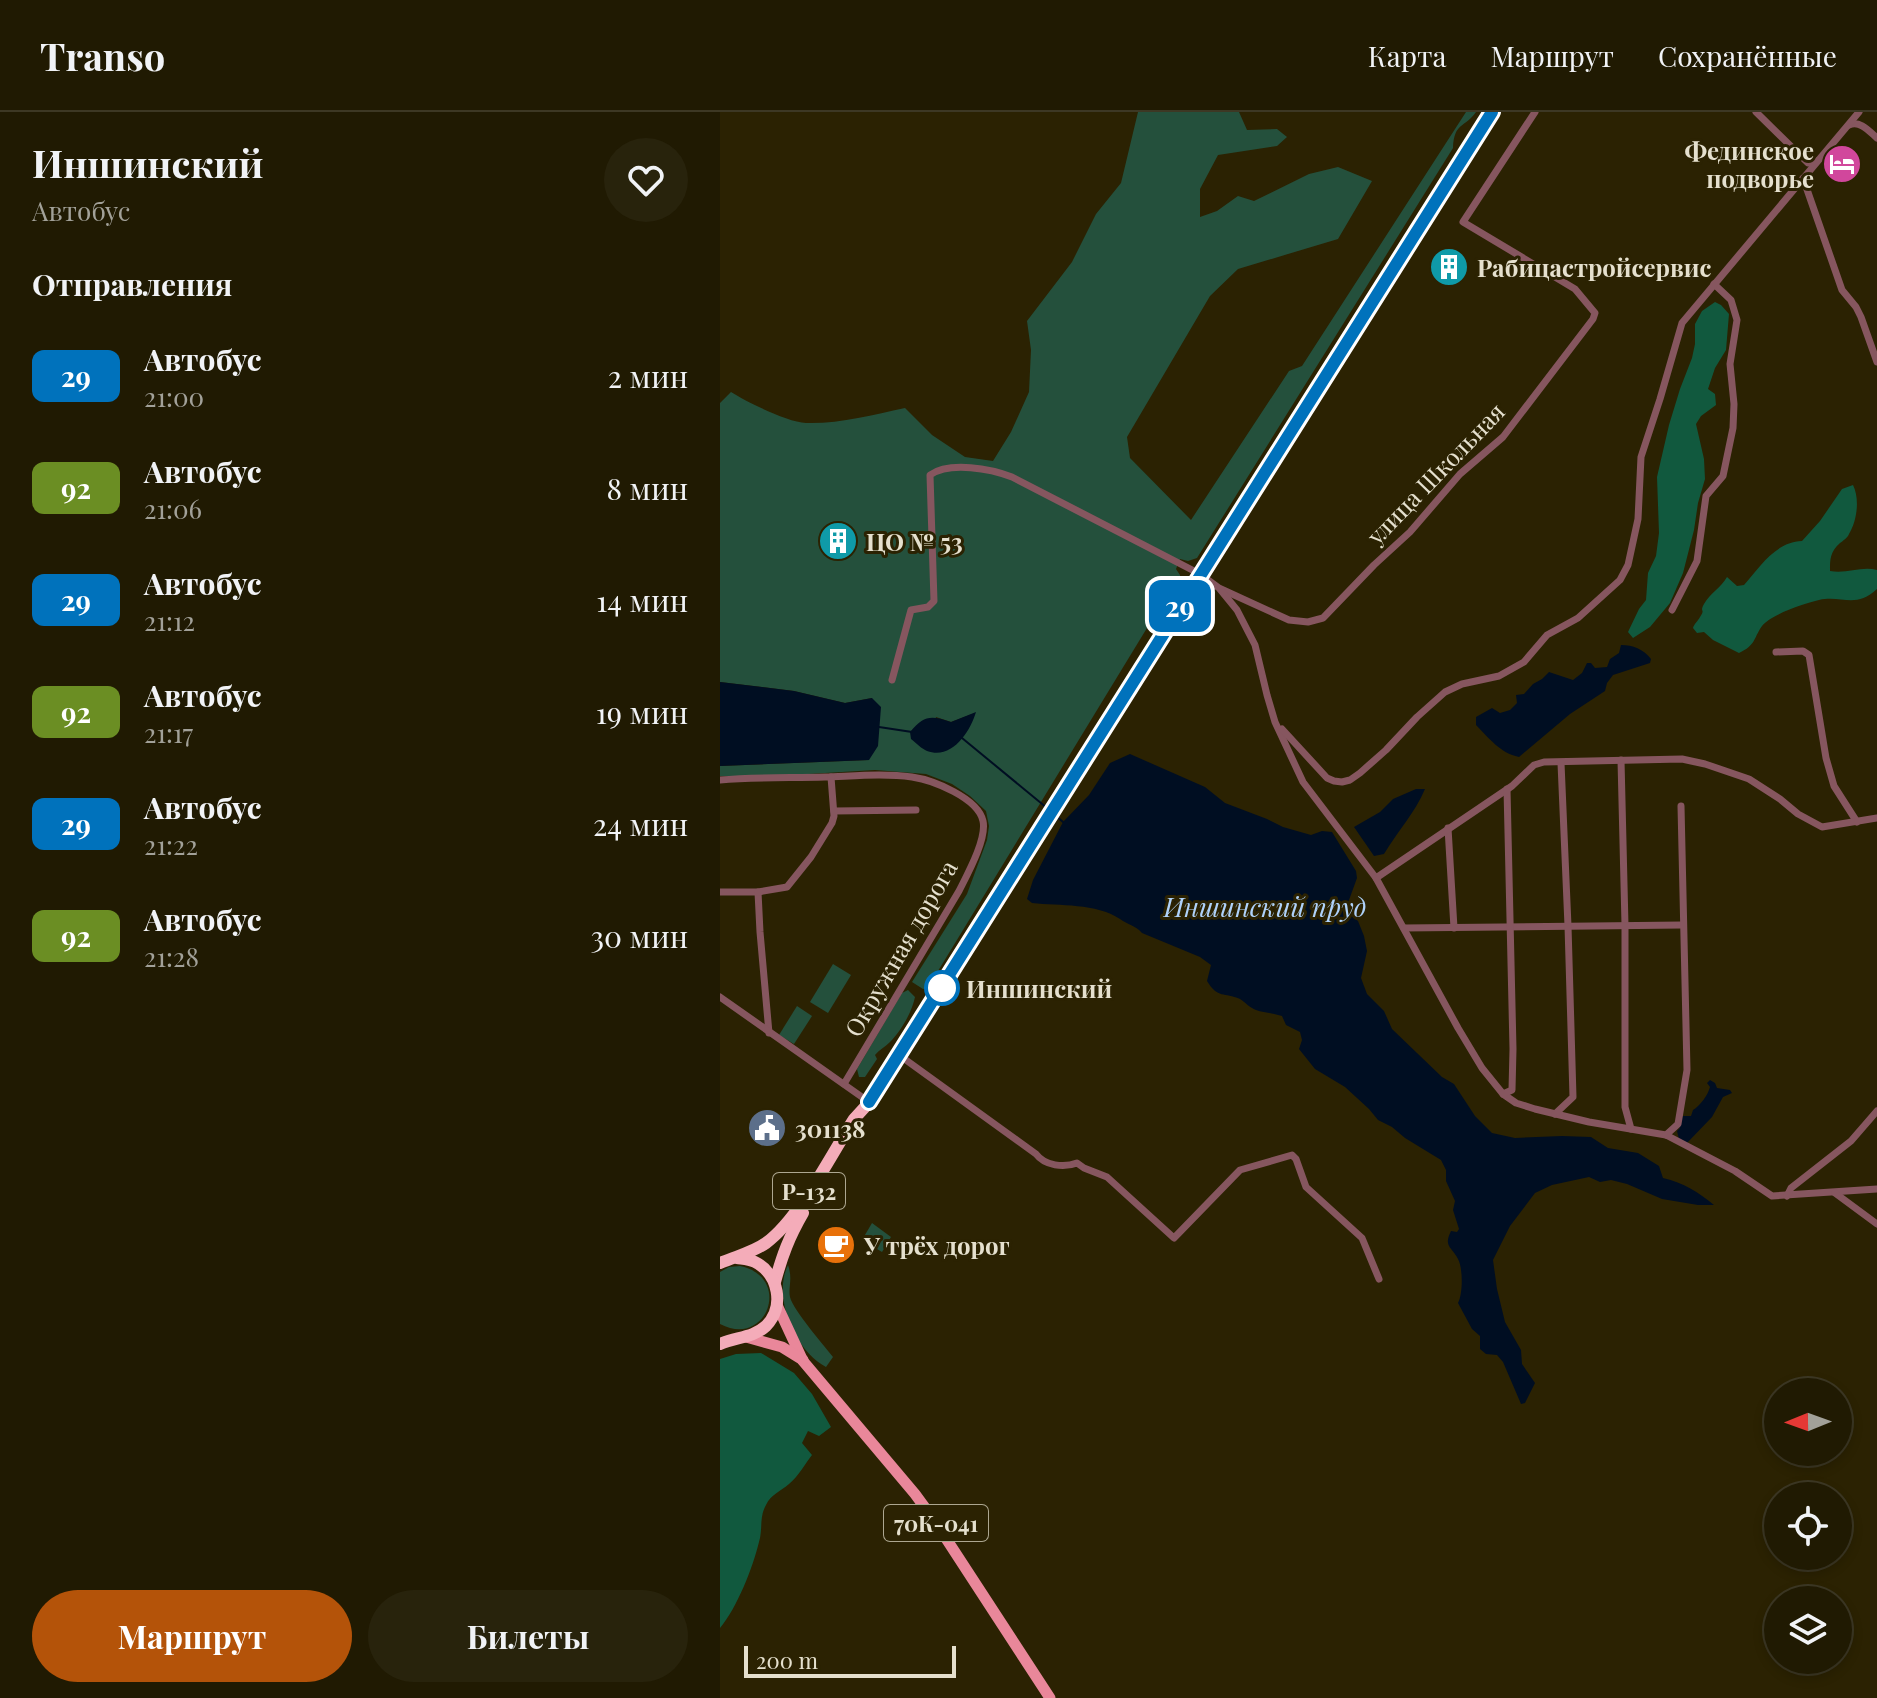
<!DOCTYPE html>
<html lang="ru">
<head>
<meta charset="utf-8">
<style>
  body { margin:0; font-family:"Playfair Display",serif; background:#28230c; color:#f1f3f6; height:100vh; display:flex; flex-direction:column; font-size:30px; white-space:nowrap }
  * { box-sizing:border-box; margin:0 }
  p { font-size:26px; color:#a2a199 }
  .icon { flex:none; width:44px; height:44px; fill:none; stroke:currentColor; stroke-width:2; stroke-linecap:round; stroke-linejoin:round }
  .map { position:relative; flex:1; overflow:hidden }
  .panel { display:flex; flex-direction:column; background:#201a02; width:720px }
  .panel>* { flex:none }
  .badge { padding:0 16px; border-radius:12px; font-size:28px; line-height:52px }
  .needle { width:52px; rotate:269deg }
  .controls { position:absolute; left:1044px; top:1266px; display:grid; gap:16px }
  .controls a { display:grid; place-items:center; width:88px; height:88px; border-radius:50%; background:#201a02; box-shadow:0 4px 12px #0003,0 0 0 2px #3d3824; font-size:40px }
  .scale { position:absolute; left:24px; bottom:20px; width:212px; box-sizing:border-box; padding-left:8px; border:4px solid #e5e0ce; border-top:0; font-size:22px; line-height:28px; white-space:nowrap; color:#e5e0ce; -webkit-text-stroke:6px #2b2202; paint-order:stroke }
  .map>.badge { position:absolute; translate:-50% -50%; box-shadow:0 0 0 4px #fff }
  h2 { padding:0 32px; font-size:30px; line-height:72px }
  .round { display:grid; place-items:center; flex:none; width:84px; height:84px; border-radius:42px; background:#28230c }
  .overview { display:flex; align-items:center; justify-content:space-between; height:136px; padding:0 32px }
  h1 { font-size:38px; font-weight:700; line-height:60px }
  .cta { display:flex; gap:16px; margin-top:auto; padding:16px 32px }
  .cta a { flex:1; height:92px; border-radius:48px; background:#b45309; color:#fff; font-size:32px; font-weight:700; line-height:92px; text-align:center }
  .cta a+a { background:#28230c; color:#f1f3f6 }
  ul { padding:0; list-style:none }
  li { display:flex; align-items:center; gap:24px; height:112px; padding:0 32px }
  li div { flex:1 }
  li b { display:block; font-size:30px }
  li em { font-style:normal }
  li .badge { min-width:88px; font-weight:700; text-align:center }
  header { display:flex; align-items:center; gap:48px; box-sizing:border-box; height:112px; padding:0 40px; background:#201a02; border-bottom:2px solid #3d3824 }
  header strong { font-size:38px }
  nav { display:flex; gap:44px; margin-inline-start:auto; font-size:28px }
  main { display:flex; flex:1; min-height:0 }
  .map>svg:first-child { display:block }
  .green { fill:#24503c; fill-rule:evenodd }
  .forest { fill:#11593e }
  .water { fill:#000e22 }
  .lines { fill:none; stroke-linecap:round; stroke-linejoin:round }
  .stream { stroke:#000e22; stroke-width:2 }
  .street { stroke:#86565f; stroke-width:7 }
  .primary { stroke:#e9879a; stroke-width:11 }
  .highway { stroke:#f4acb9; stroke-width:12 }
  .line-casing { stroke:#fff; stroke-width:18 }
  .line { stroke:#0072bc; stroke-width:12 }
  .stop-dot { fill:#fff; stroke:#0072bc; stroke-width:4 }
  .labels { text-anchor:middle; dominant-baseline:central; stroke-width:6; stroke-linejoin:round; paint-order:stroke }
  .shield { fill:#2b2202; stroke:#ada791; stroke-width:2 }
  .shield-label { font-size:22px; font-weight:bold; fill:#e5e0ce }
  .poi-label { font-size:24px; font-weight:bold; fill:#e5e0ce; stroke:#2b2202; text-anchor:start }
  .street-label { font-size:24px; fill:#e5e0ce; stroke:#2b2202 }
  .stop-label { font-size:24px; font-weight:bold; fill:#e5e0ce; stroke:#2b2202; text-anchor:start }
  .water-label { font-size:26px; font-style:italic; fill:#afd2fa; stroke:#2b2202 }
</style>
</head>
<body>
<header>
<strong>Transo</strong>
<nav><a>Карта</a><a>Маршрут</a><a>Сохранённые</a></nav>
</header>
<main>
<section class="panel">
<div class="overview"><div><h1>Иншинский</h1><p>Автобус</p></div><a class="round"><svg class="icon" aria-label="heart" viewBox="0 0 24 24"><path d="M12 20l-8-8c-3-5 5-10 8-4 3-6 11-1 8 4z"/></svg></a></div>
<h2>Отправления</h2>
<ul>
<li><span class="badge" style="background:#0072bc;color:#fff">29</span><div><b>Автобус</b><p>21:00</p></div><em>2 мин</em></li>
<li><span class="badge" style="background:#6b8e23;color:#fff">92</span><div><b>Автобус</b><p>21:06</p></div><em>8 мин</em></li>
<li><span class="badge" style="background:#0072bc;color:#fff">29</span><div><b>Автобус</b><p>21:12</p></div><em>14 мин</em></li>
<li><span class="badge" style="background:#6b8e23;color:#fff">92</span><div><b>Автобус</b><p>21:17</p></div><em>19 мин</em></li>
<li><span class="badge" style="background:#0072bc;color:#fff">29</span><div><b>Автобус</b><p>21:22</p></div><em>24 мин</em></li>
<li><span class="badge" style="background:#6b8e23;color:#fff">92</span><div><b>Автобус</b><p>21:28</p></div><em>30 мин</em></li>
</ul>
<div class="cta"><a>Маршрут</a><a>Билеты</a></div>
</section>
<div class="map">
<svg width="1157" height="1586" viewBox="0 0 1157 1586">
  <rect width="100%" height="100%" fill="#2b2202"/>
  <!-- green -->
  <g class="green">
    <path d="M418,0h101l8,18 30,-1 10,8 -10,9 -59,9 -18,34v28l17,-6 21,-15 16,5 55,-27 29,-7 34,14 -34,58 -100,30 -28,27 -83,141 3,21 61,62 98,-149 13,-5 164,-254h10c-11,16 -22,10 -23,36l-256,410 -9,3 -8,-2 -4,10 4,6 1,8 -34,45 -209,343 -11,17 -4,1 -11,-7 55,-88 20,-54 2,-14 -3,-15 -16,-15 -18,-12 -26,-10 -51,-4 -100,6h-55v-10l149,-6 3,-62 -27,5 -51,-12 -74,-9v-279l11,-11c16,10 56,30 75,31 33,1 66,-8 99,-15l27,27 33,22 28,4 18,-29 18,-40 2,-42 -4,-29 45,-59 24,-48 25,-31zM255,601l-47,38 8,-34 15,5z"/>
    <path d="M113,852l18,11 -23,38 -18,-11z"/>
    <path d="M188,878l7,7c-3,15 -14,34 -25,45 -5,5 -11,8 -15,13l2,4 -12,18h-6l-2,-8 45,-76z"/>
    <path d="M77,894l15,10 -18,28 -15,-9z"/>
    <path d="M152,1111l19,14 -9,15 -20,-12z"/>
    <path d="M68,1153c5,14 0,22 2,32 3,13 33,47 43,60l-7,10c-31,-16 -54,-70 -38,-102z"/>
    <path d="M20,1154c53,11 27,83 -20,58v-52l9,-5z"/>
  </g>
  <!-- forest -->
  <g class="forest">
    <path d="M995,190l6,3 8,9 -3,36 -11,18 -7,21 7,5 1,11 -15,11 -5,8 8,35 1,20 -7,24 -4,27 -11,43 -13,30 -20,24 -17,11 -5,-6 11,-23 7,-9 2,-27 8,-17 3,-23 -2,-56 12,-52 11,-36 12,-31 3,-14v-20l7,-13z"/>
    <path d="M1133,373c7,14 4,36 -4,49 -1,3 -6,7 -9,9 -10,9 -10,16 -10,28 17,3 31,-5 47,-1v19c-21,20 -35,6 -58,11 -14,3 -49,15 -57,26 -9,13 -6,19 -23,27l-26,-13 -9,-8 -7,1 -4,-5c1,-4 5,-7 7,-11 6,-9 -1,-4 4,-13 6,-11 17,-16 23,-27l10,9 7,-1c16,-18 31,-43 58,-44l18,-20 22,-32z"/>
    <path d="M41,1241l33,20 18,21 19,33 -12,9 -11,-5 -6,12 10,12c-7,9 -14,22 -23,29 -9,8 -18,10 -23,21 -7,12 -3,24 -7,37 -6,25 -22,66 -39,86v-269l16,-5z"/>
  </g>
  <!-- water -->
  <g class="water">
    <path d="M901,533c12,0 22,4 30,14l-1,4 -37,12 -6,8 -2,8 -35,23 -51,43c-19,-4 -30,-19 -43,-32v-8l16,-9 8,5 10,-3 7,-7 -1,-8 8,-1 9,-10 9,-5 7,-7 24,8 9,-7 5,-10h4l4,5 12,-1 3,-8 9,-6z"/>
    <path d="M0,570l74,9 51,12 27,-5 9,9 -3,39 -9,14 -149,6z"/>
    <path d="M256,600c-6,20 -24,48 -49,39 -5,-2 -11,-8 -16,-12l-1,-7c14,-16 20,-17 41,-10z"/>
    <path d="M410,642l75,33 20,16 42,16 16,8 28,8 11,-4 10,1 24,39 1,7 -12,33 13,10 6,15 3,15 -6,27 6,16 17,17 8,18 50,48 12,7 21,32 17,17 23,5 47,-2 29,1 17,11 30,5 21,13 4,12c21,5 35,14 51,27h-16l-36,-6 -35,-15 -16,-4 -11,2 -11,-5 -37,8 -17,8 -25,33 -17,34 4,29 8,33 16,28 1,14 13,19 -10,20 -4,1 -18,-42 -6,-7 -11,-1 -6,-5v-13l-8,-7 -14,-26c5,-9 5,-35 0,-44 -6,-12 -15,-12 -7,-28l6,1 2,-3 -6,-19 2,-9 -9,-20v-11l-5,-10 -36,-22 -13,-11 -14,-7 -9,-11 -24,-22 -30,-18 -16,-20 3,-9 -2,-8 -14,-7 -4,-9c-8,-3 -18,-3 -26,-6 -6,-2 -11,-8 -16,-11 -16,-7 -22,0 -33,-18l4,-16 -11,-8 -58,-24c-7,-8 -14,-8 -22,-14 -24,-16 -60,-13 -88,-16l-5,-4 6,-19 30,-58 26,-27 21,-32z"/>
    <path d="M696,677h9c-10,24 -28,43 -41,65l-10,2 -20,-29 26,-15 13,-13z"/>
    <path d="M990,968l5,3 2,5 13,2 2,3 -9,4 -11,20 -25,26 -8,-4 -2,-8 3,-3 -2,-3 5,-9h8l2,-6c7,-4 15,-15 17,-23l-3,-4z"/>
  </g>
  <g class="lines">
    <!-- stream -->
    <g class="stream">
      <path d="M159,615l33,5"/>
      <path d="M242,626l85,70"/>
      <path d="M335,703l8,7"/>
    </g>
    <!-- street -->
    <g class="street">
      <path d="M1036,0l52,51 9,-2"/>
      <path d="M1129,13c11,-5 20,6 28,13"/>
      <path d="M1083,66l39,112 14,17 5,10 16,45"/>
      <path d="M501,477l68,31 19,2 15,-4 51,-53 36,-33 50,-58 43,-37 90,-118 2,-6 -20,-24 -112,-67 72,-110"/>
      <path d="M952,498l25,-49 9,-65 17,-20 10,-48 1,-24 -4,-40 7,-44 -6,-20 -17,-16"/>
      <path d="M1056,540l27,-1 6,4 17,103 8,28 23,36"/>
      <path d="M172,568l19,-70 17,-3 6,-6 -4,-126c20,-14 61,-6 82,2l188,97 19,14 18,22 18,35 12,50 8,27 28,60 73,96 82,150 24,40 21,26 13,9 19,6 54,13 77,13 69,36 37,25 105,-7"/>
      <path d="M562,617l45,49 7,3 8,1 8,-2 10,-7 26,-23 31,-33 28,-25 17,-8 37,-8 25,-14 23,-27 31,-17 42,-38 8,-15 10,-46 3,-62 19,-58 22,-76 177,-211"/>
      <path d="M901,648l4,165v182l6,22"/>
      <path d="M0,668c35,-3 70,-2 105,-3 29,-1 59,-4 87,0 21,3 66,21 71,44 4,18 -16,54 -24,70l-115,193"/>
      <path d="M114,699l82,-1"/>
      <path d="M728,716l6,100"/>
      <path d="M656,766l136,-92 22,-21 10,-3 138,-3 23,5 44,15 31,20 18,15 24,13 55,-9"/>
      <path d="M0,780h38l2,40 9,101"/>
      <path d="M38,780l29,-5 24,-30 21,-34 2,-7 -3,-39"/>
      <path d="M684,816l278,-3"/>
      <path d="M0,885l149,105"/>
      <path d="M179,943l137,99c9,12 28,14 41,9l7,5 23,9 67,61 66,-68 52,-15 4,4 10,28 56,51 17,41"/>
      <path d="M783,982l9,-4 1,-41 -6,-260"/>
      <path d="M835,1002l18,-17 -5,-171 -7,-163"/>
      <path d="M946,1023l12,-11 9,-54 -6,-264"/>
      <path d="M1115,1081l42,31"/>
      <path d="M1067,1084l4,-8 60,-47 26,-30"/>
    </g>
    <!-- primary -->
    <g class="primary">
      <path d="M57,1193l26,56 112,133 19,26 116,178"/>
      <path d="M26,1225l36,10 21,13"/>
    </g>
    <!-- highway -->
    <g class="highway">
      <path d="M0,1151c16,-7 32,-10 46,-20 33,-24 65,-88 88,-124l11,-12 20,-30 399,-636 208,-329"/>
      <path d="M55,1170c7,-26 14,-45 28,-69"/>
      <path d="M0,1232c15,-7 33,-6 46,-18 19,-19 13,-52 -11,-64 -6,-3 -11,-3 -18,-4"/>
    </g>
  </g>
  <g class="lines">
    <defs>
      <path id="line" d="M149,990l623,-990"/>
    </defs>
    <!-- line casing -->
    <use href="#line" class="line-casing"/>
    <!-- line -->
    <use href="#line" class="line"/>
  </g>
  <!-- icons -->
  <defs>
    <symbol id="hotel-disc" viewBox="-11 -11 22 22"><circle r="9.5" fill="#d1479c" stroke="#2b2202"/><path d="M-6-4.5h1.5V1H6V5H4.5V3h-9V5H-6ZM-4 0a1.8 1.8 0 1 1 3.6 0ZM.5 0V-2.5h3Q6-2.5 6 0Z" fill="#fff"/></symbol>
    <symbol id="building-disc" viewBox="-11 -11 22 22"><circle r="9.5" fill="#0f9aa8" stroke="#2b2202"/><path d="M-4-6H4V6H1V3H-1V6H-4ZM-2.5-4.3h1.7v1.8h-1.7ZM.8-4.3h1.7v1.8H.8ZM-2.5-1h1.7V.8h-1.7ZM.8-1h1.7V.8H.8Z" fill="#fff"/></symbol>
    <symbol id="civic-disc" viewBox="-11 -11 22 22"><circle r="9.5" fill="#5c6f8a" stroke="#2b2202"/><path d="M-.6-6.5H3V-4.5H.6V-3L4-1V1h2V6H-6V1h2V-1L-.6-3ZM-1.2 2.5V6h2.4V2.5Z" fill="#fff"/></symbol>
    <symbol id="cafe-disc" viewBox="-11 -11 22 22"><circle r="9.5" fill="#e8710a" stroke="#2b2202"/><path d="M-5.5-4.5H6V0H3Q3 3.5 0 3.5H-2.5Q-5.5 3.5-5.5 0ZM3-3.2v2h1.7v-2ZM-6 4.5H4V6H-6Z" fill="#fff"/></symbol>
  </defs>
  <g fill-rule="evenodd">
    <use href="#hotel-disc" x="1100" y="30" width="44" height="44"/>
    <use href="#building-disc" x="707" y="133" width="44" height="44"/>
    <use href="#building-disc" x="96" y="407" width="44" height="44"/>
    <use href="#civic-disc" x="25" y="994" width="44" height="44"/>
    <use href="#cafe-disc" x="94" y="1111" width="44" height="44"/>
  </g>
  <!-- markers -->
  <circle class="stop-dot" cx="222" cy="876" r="16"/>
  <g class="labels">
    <!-- shield labels -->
    <g class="shield">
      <rect x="53" y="1061" width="72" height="36" rx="6"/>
      <rect x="164" y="1393" width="104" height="36" rx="6"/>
    </g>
    <g class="shield-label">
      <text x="89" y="1079">Р-132</text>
      <text x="216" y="1411">70К-041</text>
    </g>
    <!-- poi labels -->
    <g class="poi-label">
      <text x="1094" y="38" text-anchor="end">Фединское<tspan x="1094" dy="28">подворье</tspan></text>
      <text x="757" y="155">Рабицастройсервис</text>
      <text x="146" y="429">ЦО № 53</text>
      <text x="75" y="1016">301138</text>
      <text x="144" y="1133">У трёх дорог</text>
    </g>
    <!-- street labels -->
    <g class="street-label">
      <text transform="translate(715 361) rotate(-46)">улица Школьная</text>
      <text transform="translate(180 836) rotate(-60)">Окружная дорога</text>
    </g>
    <!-- stop labels -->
    <g class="stop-label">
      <text x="246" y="876">Иншинский</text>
    </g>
    <!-- water labels -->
    <g class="water-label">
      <text x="545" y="794">Иншинский пруд</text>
    </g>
  </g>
</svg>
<div class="controls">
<a><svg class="needle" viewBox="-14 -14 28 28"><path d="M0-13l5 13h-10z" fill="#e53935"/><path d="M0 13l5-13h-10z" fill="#a2a199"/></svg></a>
<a><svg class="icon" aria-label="locate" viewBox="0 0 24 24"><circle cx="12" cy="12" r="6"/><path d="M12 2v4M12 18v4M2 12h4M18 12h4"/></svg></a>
<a><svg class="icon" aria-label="layers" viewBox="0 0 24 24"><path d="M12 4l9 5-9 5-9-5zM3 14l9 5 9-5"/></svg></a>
</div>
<div class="scale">200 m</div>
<b class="badge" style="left:460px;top:494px;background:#0072bc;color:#fff">29</b>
</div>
</main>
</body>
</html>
